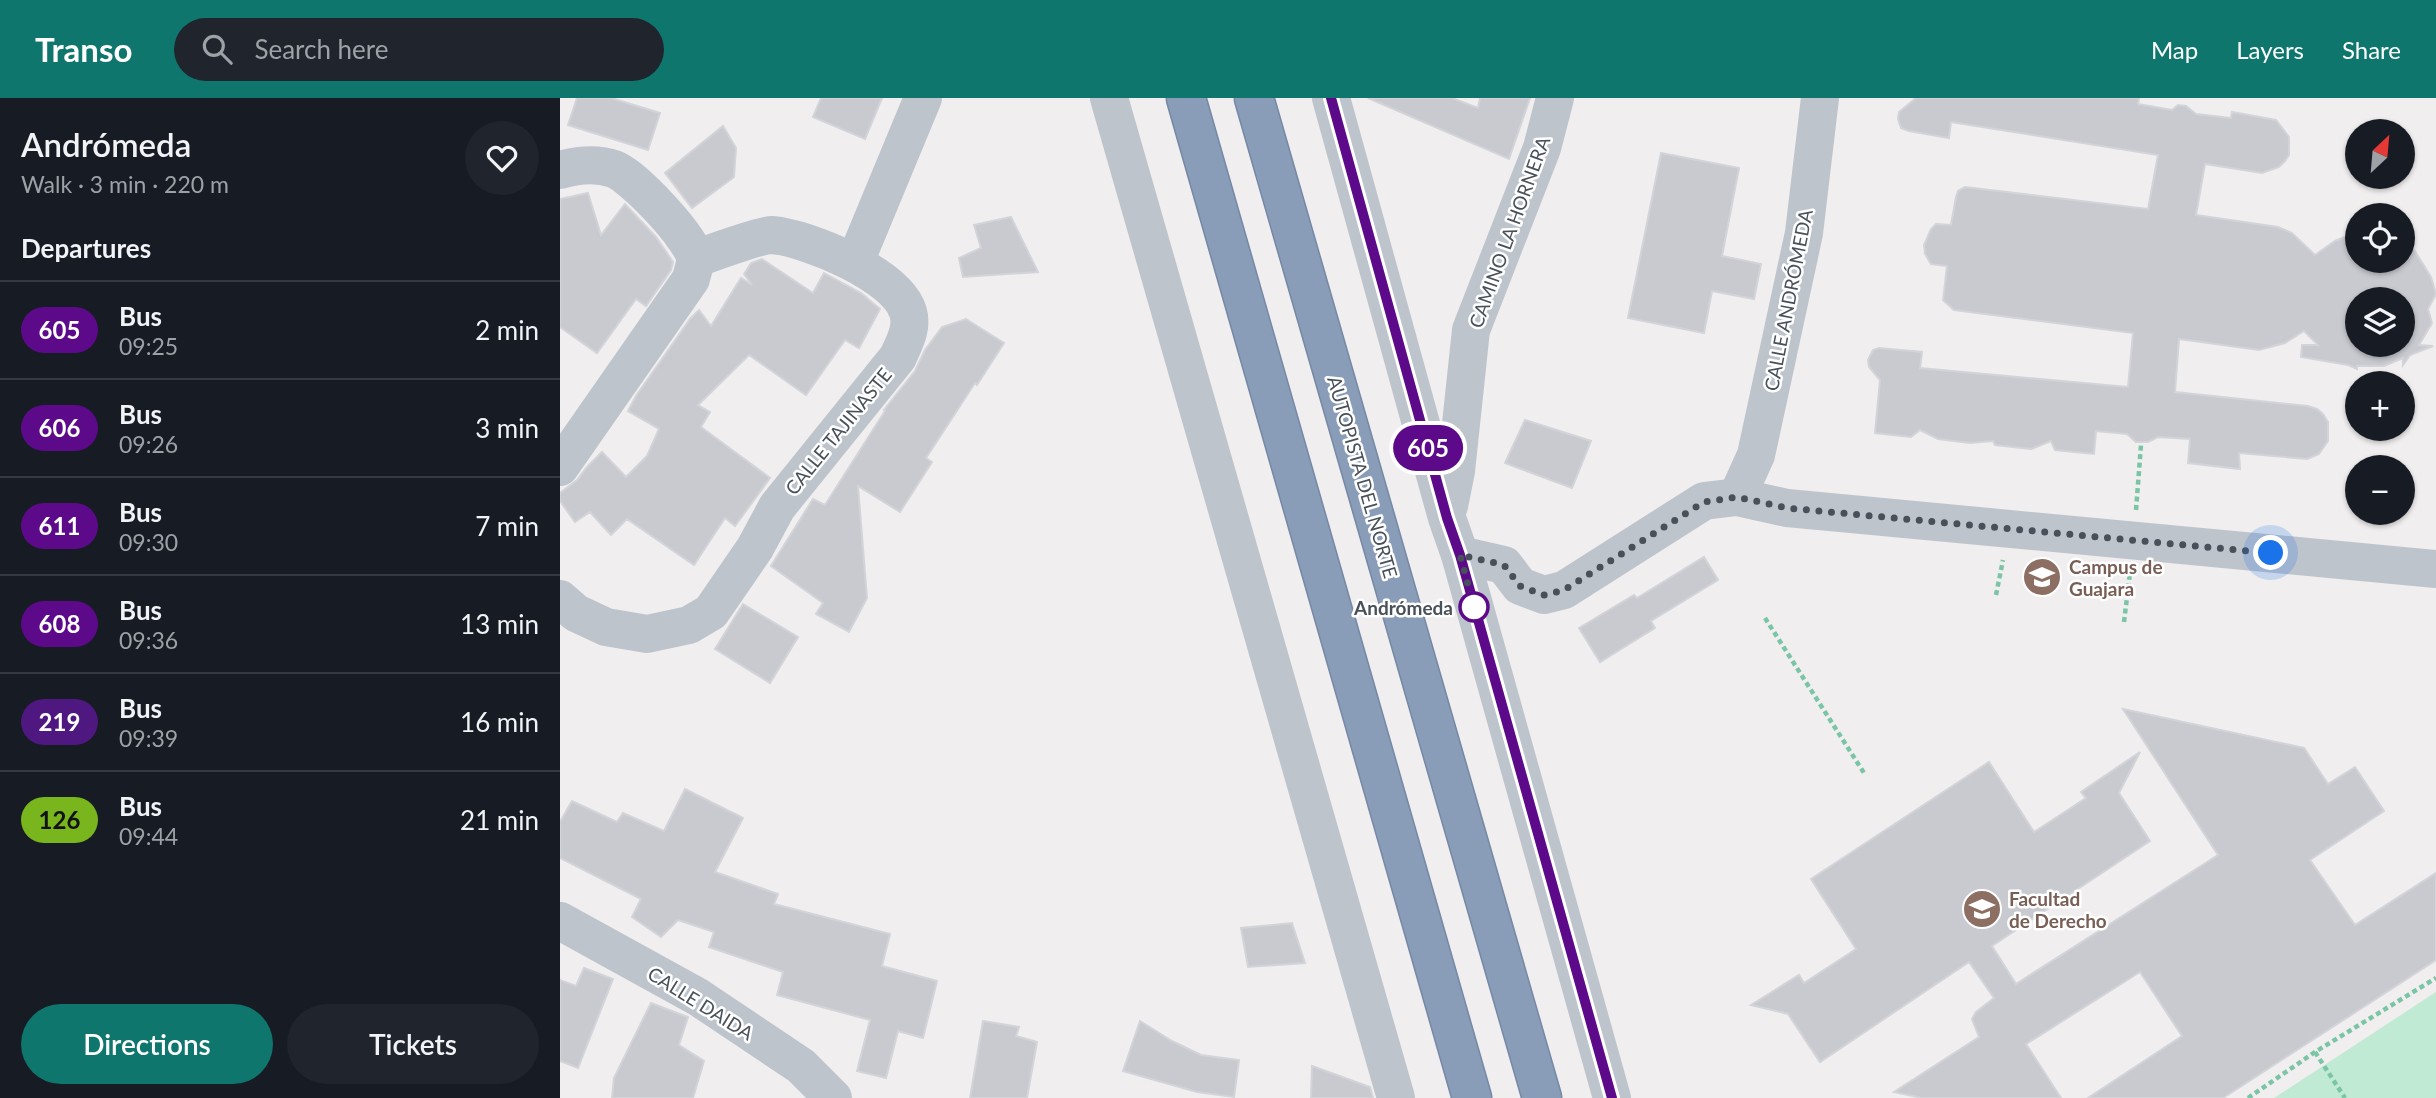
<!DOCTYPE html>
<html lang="en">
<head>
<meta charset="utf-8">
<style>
  body { margin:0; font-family:Lato,sans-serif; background:#20242c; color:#f1f3f6; height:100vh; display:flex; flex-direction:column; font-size:26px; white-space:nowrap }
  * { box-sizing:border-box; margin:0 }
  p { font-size:23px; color:#9ea1a6 }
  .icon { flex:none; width:38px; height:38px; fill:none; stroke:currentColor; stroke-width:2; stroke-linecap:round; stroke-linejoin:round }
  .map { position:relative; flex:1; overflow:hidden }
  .sheet { display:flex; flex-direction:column; background:#171b24; width:560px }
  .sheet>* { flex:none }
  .badge { padding:0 14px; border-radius:23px; font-size:24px; line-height:46px }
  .needle { width:46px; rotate:26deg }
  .fabs { position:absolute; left:1785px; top:21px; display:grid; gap:14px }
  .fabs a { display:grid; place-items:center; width:70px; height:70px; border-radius:50%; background:#171b24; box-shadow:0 2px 5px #0004; font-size:35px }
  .you { position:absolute; width:35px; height:35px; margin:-18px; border:5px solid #fff; border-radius:50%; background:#1a73e8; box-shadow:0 0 0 10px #1a73e833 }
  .map>.badge { position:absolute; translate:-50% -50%; box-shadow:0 0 0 4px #fff }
  h2 { padding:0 21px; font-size:26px; line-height:63px }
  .round { display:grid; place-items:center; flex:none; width:74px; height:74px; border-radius:37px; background:#20242c }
  .summary { display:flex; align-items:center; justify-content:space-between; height:119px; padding:0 21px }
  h1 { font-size:33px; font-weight:600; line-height:52px }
  .button { display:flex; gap:14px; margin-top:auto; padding:14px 21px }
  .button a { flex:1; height:80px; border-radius:42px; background:#0f766e; color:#fff; font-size:28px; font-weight:600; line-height:80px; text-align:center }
  .button a+a { background:#20242c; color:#f1f3f6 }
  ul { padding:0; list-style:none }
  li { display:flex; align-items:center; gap:21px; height:98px; padding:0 21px; border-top:2px solid #363941 }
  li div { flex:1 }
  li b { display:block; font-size:26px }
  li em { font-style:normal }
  li .badge { min-width:77px; font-weight:700; text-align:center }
  header { display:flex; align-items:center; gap:42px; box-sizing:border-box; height:98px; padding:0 35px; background:#0f766e; color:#fff }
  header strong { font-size:33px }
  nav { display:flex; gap:38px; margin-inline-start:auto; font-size:24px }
  .search { width:490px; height:63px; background:#20242c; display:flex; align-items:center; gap:18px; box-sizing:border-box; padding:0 24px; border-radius:38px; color:#9ea1a6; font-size:26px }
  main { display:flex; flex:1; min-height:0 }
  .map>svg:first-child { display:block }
  .green { fill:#c0ead4 }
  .building { fill:#c9cad0; stroke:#d3d4d9; stroke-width:2; fill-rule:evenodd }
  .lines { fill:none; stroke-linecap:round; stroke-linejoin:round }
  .highway-casing { stroke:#7588a4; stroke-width:41 }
  .path { stroke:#7bc5a7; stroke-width:4.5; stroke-dasharray:5 3.5; stroke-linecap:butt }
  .minor { stroke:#bec4cc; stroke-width:38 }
  .highway { stroke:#8a9db8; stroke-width:38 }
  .line-casing { stroke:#fff; stroke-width:16 }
  .line { stroke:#5c0a8a; stroke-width:10 }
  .walk { stroke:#48505a; stroke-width:7; stroke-dasharray:0 12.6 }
  .stop-dot { fill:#fff; stroke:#5c0a8a; stroke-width:3.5 }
  .labels { text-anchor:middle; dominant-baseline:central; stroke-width:5; stroke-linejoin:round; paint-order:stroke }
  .street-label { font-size:19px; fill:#48505a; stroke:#fff }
  .education-label { font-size:19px; font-weight:bold; fill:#785e54; stroke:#fff; text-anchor:start }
  .stop-label { font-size:19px; font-weight:bold; fill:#48505a; stroke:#fff; text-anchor:end }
</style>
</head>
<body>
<header>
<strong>Transo</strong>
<div class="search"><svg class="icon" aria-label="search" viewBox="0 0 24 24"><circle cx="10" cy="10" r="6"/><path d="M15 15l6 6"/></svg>Search here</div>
<nav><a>Map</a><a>Layers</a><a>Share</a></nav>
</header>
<main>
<section class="sheet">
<div class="summary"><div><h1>Andrómeda</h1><p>Walk · 3 min · 220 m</p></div><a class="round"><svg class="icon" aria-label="heart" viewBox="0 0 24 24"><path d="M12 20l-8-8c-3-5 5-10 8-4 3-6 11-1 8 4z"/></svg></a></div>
<h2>Departures</h2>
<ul>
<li><span class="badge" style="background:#5c0a8a;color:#fff">605</span><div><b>Bus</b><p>09:25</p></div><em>2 min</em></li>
<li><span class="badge" style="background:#5c0a8a;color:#fff">606</span><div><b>Bus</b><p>09:26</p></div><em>3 min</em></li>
<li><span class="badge" style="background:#5c0a8a;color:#fff">611</span><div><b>Bus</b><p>09:30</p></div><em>7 min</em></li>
<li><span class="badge" style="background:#5c0a8a;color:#fff">608</span><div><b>Bus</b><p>09:36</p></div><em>13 min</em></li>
<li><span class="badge" style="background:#4f1780;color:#fff">219</span><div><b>Bus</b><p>09:39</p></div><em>16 min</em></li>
<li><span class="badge" style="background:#79b51d;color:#111">126</span><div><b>Bus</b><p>09:44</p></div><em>21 min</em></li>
</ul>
<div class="button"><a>Directions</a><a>Tickets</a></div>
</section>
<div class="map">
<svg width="1876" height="1000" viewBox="0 0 1876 1000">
  <rect width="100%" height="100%" fill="#f0eeee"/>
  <!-- green -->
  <path class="green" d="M1876,894v106h-162z"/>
  <!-- building -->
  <g class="building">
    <path d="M17,0h34l49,15 -12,37 -80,-25z"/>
    <path d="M261,0h61l-17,41 -52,-22z"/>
    <path d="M808,0h84l26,10 2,-10h50l-21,61z"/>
    <path d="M1356,0h223l-1,6 34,6 6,-5 8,1 10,8 35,4 1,-6 44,8 13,17v18l-4,6 -6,6 -17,6 -57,-9 -9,51 82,12 14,6 23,22 20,-14 22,-9v29h46v-29l28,45 5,17 -8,15 4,14 -13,22 14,1 -23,9 -7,10v-7l-19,8h-27v3l-9,-4 -47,-8 1,-12h16l-14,-14 -19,12 -26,7 -80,-11 -4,53 133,14 9,3 6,5 5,8v19l-9,13 -12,5 -68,-6 1,16 -52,-6 2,-24 -32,-2 -10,5h-12l-9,-8 -31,-3 -2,23 -39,-4 -4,-9 -20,8 -36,-4 -2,-4 -23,2 -32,-4 -18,-9 -9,7 -36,-4 5,-53 -11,-13 -1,-7 5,-10 6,-2 43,4 -2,16 208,19 5,-54 -179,-23 -11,-10 4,-34 -16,-2 -6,-10 -1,-9 7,-16 5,-5 15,1 5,-28 2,-6 7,-4 183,22 10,-54 -207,-33 -2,16 -40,-7 -8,-3 -3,-9 1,-7zM1797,201h46v46h-46z"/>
    <path d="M163,28l13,22 -2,29 -42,31 -27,-35z"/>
    <path d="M1101,55l78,15 -17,88 39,8 -7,35 -42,-8 -8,42 -76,-15z"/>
    <path d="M28,95l13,42 24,-31 31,33 17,25 -2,8 -25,36 -10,-7 -39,54 -37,-26v-128z"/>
    <path d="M451,119l27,55 -75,5 -4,-19 22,-10 -7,-23z"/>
    <path d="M202,161l51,34 11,-20 37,20 19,16 -21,39 -14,-8 -39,55 -57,-40 -51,50 12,7 -9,15 69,51 -35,48 -10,-8 -31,47 -67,-46 -16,16 -21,-23 -15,10 -15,-21v-8l17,-13 10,-13 15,-15 24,25 21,-21 12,-27 -31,-18 8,-15 54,-77 9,-9 12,16 30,-48 11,7 -8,-11 7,-11z"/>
    <path d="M406,221l38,24 -27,42 -2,-2 -49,75 6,4 -32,50 -42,-26 9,112 -18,34 -33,-18 7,-11 -52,-37 42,-67 12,6 60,-94 -1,-1 31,-39 10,-21 17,-23z"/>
    <path d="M965,322l66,21 -19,47 -67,-25z"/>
    <path d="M1144,459l14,23 -67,41 4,7 -55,34 -21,-34 55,-33 3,3z"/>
    <path d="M183,506l55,33 -28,46 -55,-34z"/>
    <path d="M1563,611l181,39 24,36 27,-17 29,44 -74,49 45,65 81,-52v87l-213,138h-135l94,-62 -42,-64 -114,72 35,54h-139l-28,-6 85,-55 -7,-18 4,-7 18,-14 -25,-36 -149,100 -32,-48 -37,-9 48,-30 5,8 52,-34 -45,-70 178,-117 45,70 52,-34 -5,-6 59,-40 -21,41 31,48 -158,105 24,38 202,-129z"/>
    <path d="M125,691l58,29 -28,54 63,22 -4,10 116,30 -8,32 55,15 -14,57 -25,-7 -12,47 -29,-7 13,-51 -93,-25 6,-23 -74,-25 5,-15 -36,-12 -17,17 -29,-20 9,-18 -81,-41v-36l12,-21 45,21 6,-9 41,18z"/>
    <path d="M732,825l13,40 -57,4 -7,-39z"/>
    <path d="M24,870l29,11 -35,89 -18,-7v-81l16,6z"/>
    <path d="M91,905l37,14 -9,28 25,16 -11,37h-81l2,-20z"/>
    <path d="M423,923l36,6 -3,9 21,6 -10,56h-57z"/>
    <path d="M580,923l32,20 29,14 38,5 -5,37 -37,-5 -74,-21z"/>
    <path d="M752,968l58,21 3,11h-62z"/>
  </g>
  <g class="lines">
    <defs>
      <g id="highway">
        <path d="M626,0l286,1000"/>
        <path d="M694,0l288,1000"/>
      </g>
    </defs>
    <!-- highway casing -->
    <use href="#highway" class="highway-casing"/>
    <!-- path -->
    <g class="path">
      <path d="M1576,412l5,-65"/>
      <path d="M1436,497l7,-35"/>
      <path d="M1205,520l99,155"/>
      <path d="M1564,524l6,-49"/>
      <path d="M1755,954l30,46"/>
      <path d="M1688,1000l67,-46 121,-74"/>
    </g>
    <!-- minor -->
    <g class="minor">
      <path d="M549,0l287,1000"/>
      <path d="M771,0l116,420 13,37 152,543"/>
      <path d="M0,72c17,-5 37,-7 54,-1 19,7 78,69 81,89 1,6 -3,15 -4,21l-131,188"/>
      <path d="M295,164l68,-164"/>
      <path d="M1177,399l19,-42 48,-222 16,-135"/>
      <path d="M889,408l7,-35 15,-141 71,-182 13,-50"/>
      <path d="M900,457l44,10 16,21 24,9 20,-5 140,-89 33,-4 50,11 649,61"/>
      <path d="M0,501l16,14 30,14 41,7 42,-9 22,-13 44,-64 22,-41 121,-150c6,-14 15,-29 10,-45 -11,-37 -100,-74 -136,-77 -12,0 -63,19 -77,24"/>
      <path d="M0,823l138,76 103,69 32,32"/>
    </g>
    <!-- highway -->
    <use href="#highway" class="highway"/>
  </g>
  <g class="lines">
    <defs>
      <path id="line" d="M771,0l116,420 13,37 152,543"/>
    </defs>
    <!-- line casing -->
    <use href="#line" class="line-casing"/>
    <!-- line -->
    <use href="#line" class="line"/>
    <!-- walk -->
    <path class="walk" d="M914,509l-14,-52 44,10 16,21 24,9 20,-5 140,-88 33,-5 50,11 484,45"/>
  </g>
  <!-- icons -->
  <defs>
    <symbol id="university-disc" viewBox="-11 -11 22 22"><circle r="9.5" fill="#8d6e63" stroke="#fff"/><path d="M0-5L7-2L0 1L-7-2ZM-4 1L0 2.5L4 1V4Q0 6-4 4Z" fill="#fff"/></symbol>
  </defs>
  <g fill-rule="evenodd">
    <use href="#university-disc" x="1460" y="457" width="44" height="44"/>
    <use href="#university-disc" x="1400" y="789" width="44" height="44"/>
  </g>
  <!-- markers -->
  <circle class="stop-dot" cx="914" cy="509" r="14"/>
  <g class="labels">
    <!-- street labels -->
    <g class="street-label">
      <text transform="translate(949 134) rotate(-70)">CAMINO LA HORNERA</text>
      <text transform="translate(1228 202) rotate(-79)">CALLE ANDRÓMEDA</text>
      <text transform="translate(278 333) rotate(-51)">CALLE TAJINASTE</text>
      <text transform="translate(803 379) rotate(74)">AUTOPISTA DEL NORTE</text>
      <text transform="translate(141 905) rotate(32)">CALLE DAIDA</text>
    </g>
    <!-- education labels -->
    <g class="education-label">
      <text x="1509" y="468">Campus de<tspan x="1509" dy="22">Guajara</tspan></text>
      <text x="1449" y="800">Facultad<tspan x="1449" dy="22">de Derecho</tspan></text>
    </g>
    <!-- stop labels -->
    <g class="stop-label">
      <text x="893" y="509">Andrómeda</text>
    </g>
  </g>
</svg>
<div class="fabs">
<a><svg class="needle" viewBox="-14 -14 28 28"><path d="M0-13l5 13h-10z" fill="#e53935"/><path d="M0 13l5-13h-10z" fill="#9ea1a6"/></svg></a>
<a><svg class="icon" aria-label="locate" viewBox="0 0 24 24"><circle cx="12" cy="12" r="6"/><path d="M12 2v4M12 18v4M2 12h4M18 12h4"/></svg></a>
<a><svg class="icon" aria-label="layers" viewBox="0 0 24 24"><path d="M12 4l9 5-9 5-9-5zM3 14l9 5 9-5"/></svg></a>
<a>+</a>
<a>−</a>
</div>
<div class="you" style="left:1711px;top:455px"></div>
<b class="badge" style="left:868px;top:350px;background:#5c0a8a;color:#fff">605</b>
</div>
</main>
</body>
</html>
